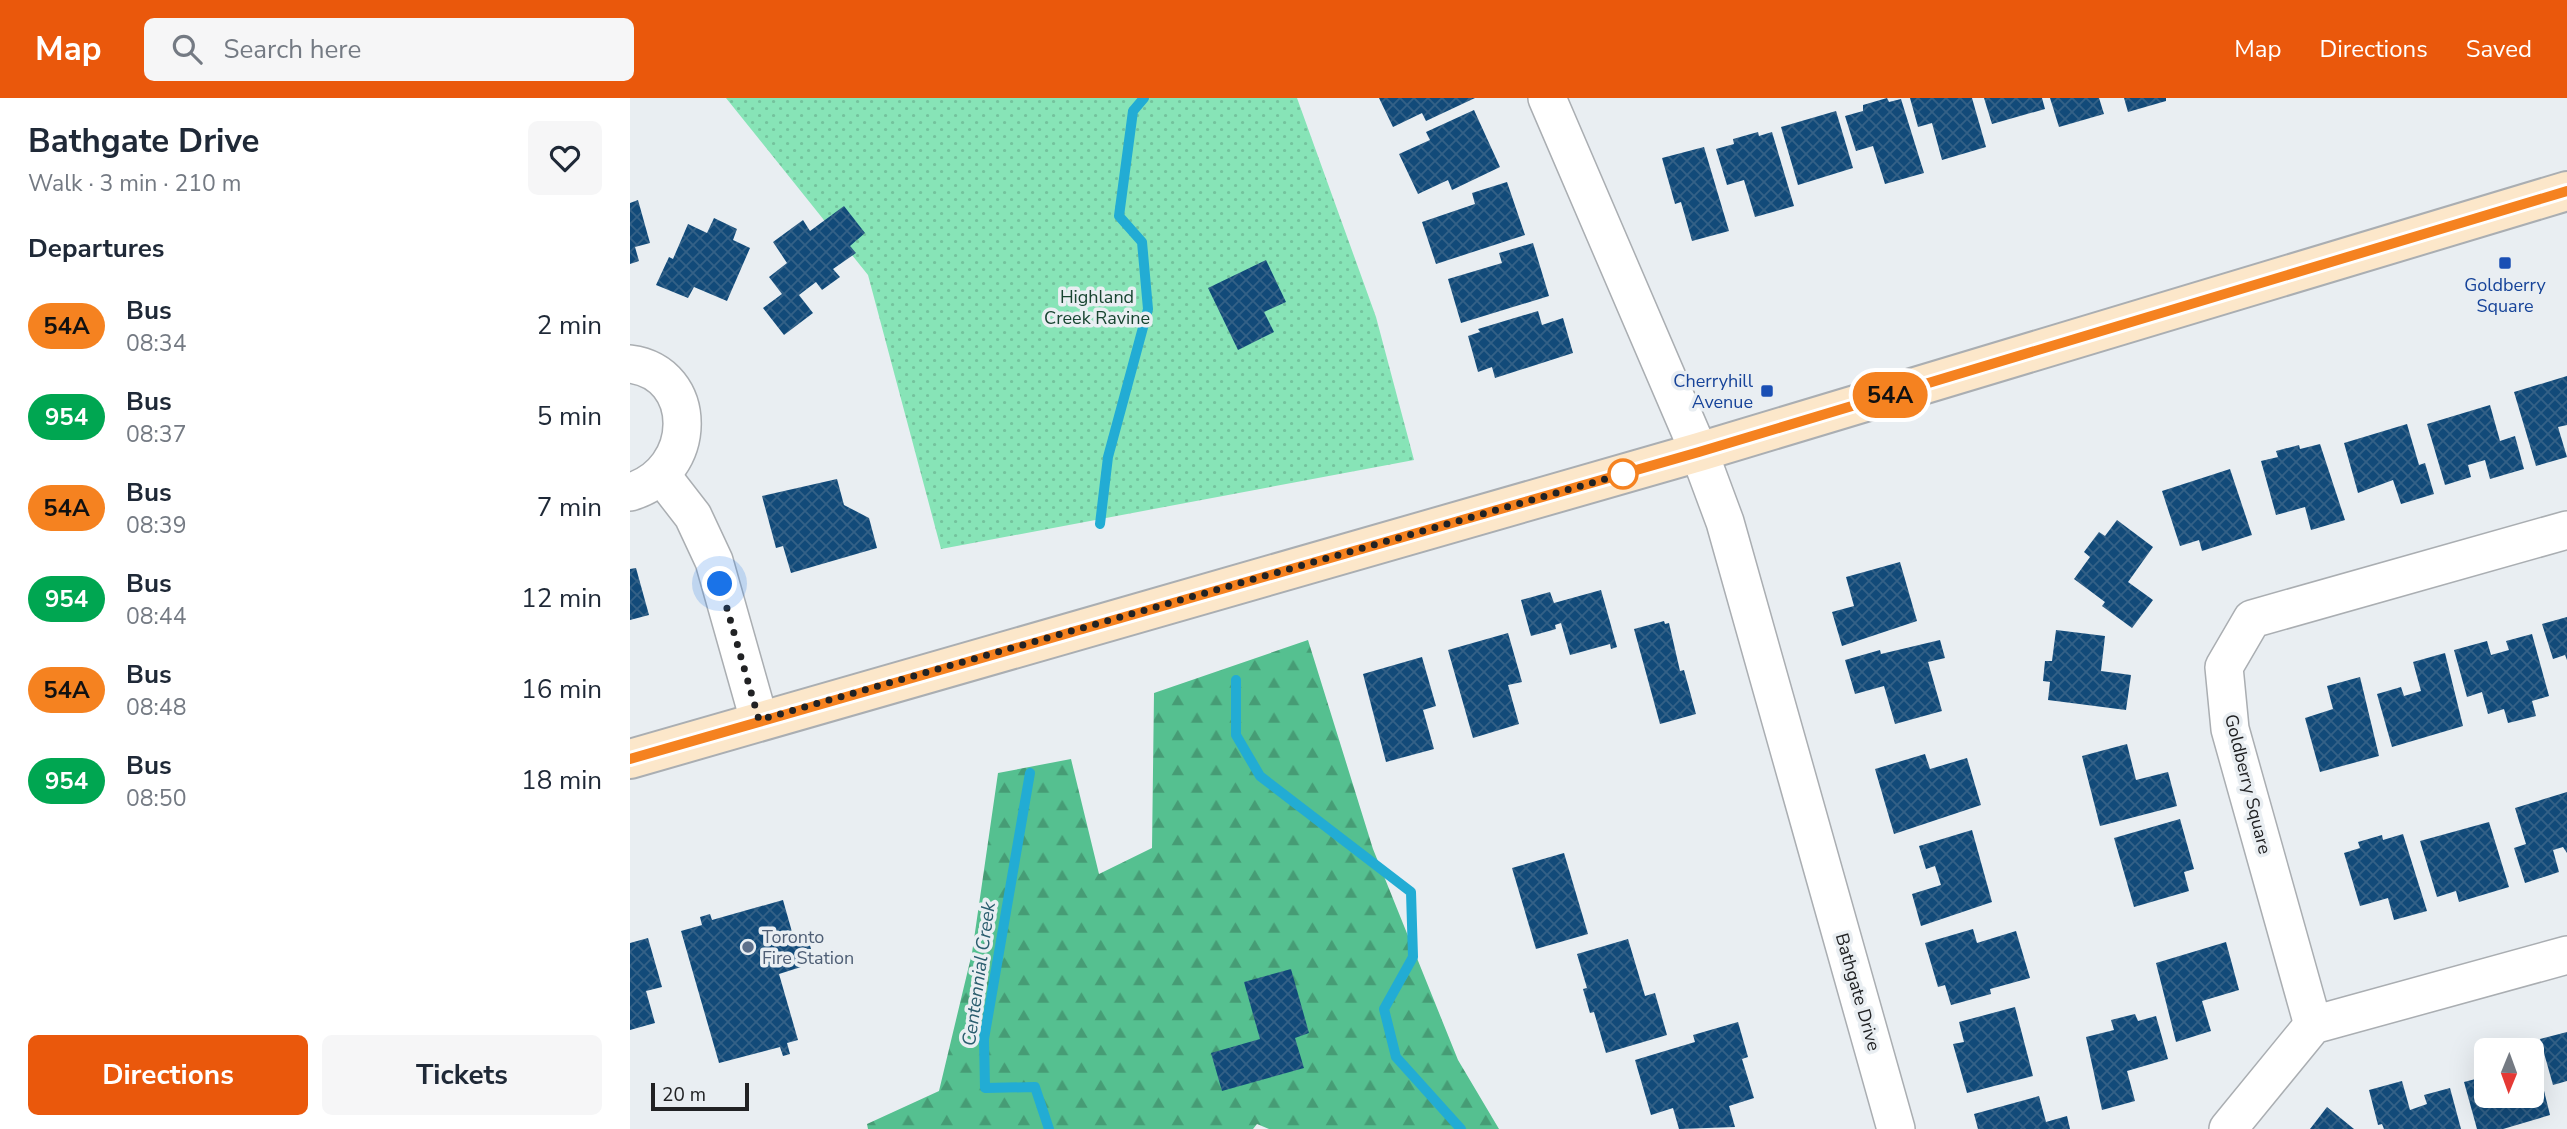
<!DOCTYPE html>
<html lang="en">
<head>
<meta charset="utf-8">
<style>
  body { margin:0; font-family:"Nunito Sans",sans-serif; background:#f6f6f7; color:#1f2937; height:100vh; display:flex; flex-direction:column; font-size:26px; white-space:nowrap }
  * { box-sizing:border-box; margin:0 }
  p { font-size:23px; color:#747a83 }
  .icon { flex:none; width:38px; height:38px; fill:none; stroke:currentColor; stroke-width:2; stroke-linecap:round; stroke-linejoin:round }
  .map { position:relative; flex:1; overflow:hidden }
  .details { display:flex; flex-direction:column; background:#fff; width:630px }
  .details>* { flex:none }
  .badge { padding:0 14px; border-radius:23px; font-size:24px; line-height:46px }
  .needle { width:46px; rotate:181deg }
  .fabs { position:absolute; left:1844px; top:940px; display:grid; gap:14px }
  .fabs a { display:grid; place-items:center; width:70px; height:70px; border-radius:10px; background:#fff; box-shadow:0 7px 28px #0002; font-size:35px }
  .scale { position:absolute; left:21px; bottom:18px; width:98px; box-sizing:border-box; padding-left:7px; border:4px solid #212224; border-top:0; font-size:19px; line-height:24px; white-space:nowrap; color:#212224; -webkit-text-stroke:5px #e9eef2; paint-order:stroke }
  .you { position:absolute; width:35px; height:35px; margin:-18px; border:5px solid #fff; border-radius:50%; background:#1a73e8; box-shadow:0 0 0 10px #1a73e833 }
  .map>.badge { position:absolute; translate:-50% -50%; box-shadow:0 0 0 4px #fff }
  h2 { padding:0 28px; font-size:26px; line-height:63px }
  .round { display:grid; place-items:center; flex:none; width:74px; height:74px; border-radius:10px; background:#f6f6f7 }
  .headline { display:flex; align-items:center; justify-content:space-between; height:119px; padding:0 28px }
  h1 { font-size:33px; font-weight:700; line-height:52px }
  .action { display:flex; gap:14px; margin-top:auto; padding:14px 28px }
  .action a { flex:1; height:80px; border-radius:10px; background:#ea580c; color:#fff; font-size:28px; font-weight:700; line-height:80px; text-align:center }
  .action a+a { background:#f6f6f7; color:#1f2937 }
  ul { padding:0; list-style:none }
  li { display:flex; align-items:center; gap:21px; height:91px; padding:0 28px }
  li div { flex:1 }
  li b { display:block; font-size:26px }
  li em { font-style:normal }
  li .badge { min-width:77px; font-weight:700; text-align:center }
  header { display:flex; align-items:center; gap:42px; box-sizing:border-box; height:98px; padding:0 35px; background:#ea580c; color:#fff }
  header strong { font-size:33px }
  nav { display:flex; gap:38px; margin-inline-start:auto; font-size:24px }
  .search { width:490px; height:63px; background:#f6f6f7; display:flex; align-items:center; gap:18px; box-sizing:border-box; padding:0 24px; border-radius:10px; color:#747a83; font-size:26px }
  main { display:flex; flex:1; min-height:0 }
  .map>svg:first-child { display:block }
  .forest { fill:url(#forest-firs) }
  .park { fill:url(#park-dots) }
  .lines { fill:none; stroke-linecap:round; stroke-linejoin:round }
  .stream { stroke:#22acd4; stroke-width:10 }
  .building { fill:url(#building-cross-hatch) }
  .street-casing { stroke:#aaaeb2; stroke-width:40 }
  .secondary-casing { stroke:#aaaeb2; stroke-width:42 }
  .street { stroke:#fff; stroke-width:37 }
  .secondary { stroke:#fce7ca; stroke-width:38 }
  .line-casing { stroke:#fff; stroke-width:16 }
  .line { stroke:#f58220; stroke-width:10 }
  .walk { stroke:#212224; stroke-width:7; stroke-dasharray:0 12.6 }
  .transit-dot { fill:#1a4fb4; stroke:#e9eef2; stroke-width:2.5 }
  .stop-dot { fill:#fff; stroke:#f58220; stroke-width:3.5 }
  .service-dot { fill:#5c6f8a; stroke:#e9eef2; stroke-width:2.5 }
  .labels { text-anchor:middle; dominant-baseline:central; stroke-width:7; stroke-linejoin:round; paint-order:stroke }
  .transit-label { font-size:18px; fill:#164399; stroke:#e9eef2 }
  .park-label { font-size:18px; fill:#174430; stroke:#e9eef2 }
  .street-label { font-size:18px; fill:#212224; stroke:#e9eef2 }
  .service-label { font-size:18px; fill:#4e5e75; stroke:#e9eef2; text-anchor:start }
  .water-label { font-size:19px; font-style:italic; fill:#2a5d6e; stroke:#e9eef2 }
</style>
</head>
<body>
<header>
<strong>Map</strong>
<div class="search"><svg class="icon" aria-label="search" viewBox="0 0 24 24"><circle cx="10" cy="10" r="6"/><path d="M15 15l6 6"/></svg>Search here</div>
<nav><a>Map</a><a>Directions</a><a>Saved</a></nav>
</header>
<main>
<section class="details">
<div class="headline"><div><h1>Bathgate Drive</h1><p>Walk · 3 min · 210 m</p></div><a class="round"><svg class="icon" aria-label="heart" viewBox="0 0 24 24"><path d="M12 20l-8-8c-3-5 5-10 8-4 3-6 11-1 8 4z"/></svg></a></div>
<h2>Departures</h2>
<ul>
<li><span class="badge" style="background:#f58220;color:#111">54A</span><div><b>Bus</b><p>08:34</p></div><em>2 min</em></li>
<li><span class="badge" style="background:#00a651;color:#fff">954</span><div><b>Bus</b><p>08:37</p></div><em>5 min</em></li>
<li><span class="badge" style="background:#f58220;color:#111">54A</span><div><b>Bus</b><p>08:39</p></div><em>7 min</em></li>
<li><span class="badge" style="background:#00a651;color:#fff">954</span><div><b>Bus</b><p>08:44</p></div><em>12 min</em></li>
<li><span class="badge" style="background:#f58220;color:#111">54A</span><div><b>Bus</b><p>08:48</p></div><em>16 min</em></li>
<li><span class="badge" style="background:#00a651;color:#fff">954</span><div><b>Bus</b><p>08:50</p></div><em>18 min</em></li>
</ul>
<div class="action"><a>Directions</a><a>Tickets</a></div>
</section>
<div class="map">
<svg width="1937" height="1031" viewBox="0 0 1937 1031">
  <defs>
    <pattern id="forest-firs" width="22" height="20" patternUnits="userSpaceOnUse" patternTransform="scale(1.75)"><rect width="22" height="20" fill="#55c090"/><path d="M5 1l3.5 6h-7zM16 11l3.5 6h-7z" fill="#469c75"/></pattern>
    <pattern id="park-dots" width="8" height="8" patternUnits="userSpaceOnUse" patternTransform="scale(1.75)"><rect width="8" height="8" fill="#87e4b7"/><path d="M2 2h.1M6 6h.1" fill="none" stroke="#74c39d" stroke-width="1.8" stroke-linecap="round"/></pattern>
    <pattern id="building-cross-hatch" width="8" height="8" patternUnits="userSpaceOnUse" patternTransform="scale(1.75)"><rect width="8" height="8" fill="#124a79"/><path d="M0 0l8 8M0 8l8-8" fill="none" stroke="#346187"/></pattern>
  </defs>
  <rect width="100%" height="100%" fill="#e9eef2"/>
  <!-- forest -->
  <path class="forest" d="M678,542l65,209 85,211 41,69h-230l-12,-5 -4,5h-385l-1,-5 72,-33 33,-138 26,-180 73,-14 28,115 53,-26 2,-155z"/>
  <!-- park -->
  <path class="park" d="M96,0h571l79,219 38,143 -473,89 -73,-274z"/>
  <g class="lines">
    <!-- stream -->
    <g class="stream">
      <path d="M470,426l8,-67 40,-148 -6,-67 -23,-26 14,-105 11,-13"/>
      <path d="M606,582v55l24,41 151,116 2,65 -29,52 12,48 65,72"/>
      <path d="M400,675l-46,266 1,49 50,-1 14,42"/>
    </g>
  </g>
  <!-- building -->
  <g class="building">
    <path d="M749,0h96l-49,23 -4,-8 -29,14z"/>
    <path d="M1257,0l2,4 12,-3 23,74 -39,11 -12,-38 -17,5 -11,-35 18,-5v-6z"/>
    <path d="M1280,0h62l14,49 -44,13 -10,-37 -14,4z"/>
    <path d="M1354,0h58l3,11 -53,15z"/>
    <path d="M1420,0h49l5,16 -45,13z"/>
    <path d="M1494,0h42v3l-38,11z"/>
    <path d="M844,12l26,57 -48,23 -4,-10 -30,14 -19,-40 31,-14 -4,-8z"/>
    <path d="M1206,13l17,57 -55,17 -17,-58z"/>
    <path d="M1128,34l1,4 13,-4 22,74 -39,11 -11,-37 -17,5 -11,-36 18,-5 -1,-5z"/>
    <path d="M1074,49l25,84 -37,10 -11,-39 -6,2 -13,-46z"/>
    <path d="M877,84l18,53 -89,29 -14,-42 53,-18 -3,-11z"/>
    <path d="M8,102l12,43 -15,4 4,14 -9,3v-61z"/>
    <path d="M214,108l21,27 -15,13 6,7 -23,16 7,8 -18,13 -6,-8 -17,13 14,18 -29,22 -21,-27 19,-14 -13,-17 18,-14 -14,-21 30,-22 7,11z"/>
    <path d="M84,120l23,11 -4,11 17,8 -23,53 -33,-14 -6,11 -32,-13 13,-28 4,2 15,-35 19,9z"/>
    <path d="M903,145l16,53 -88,27 -13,-44 54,-16 -3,-10z"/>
    <path d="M636,162l20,42 -22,10 10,20 -36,18 -30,-62z"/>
    <path d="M908,213l4,14 21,-7 10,35 -78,25 -3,-11 -14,5 -10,-36 12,-4 -2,-3z"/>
    <path d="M1937,278v49l-9,2 9,30 -31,9 -22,-74z"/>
    <path d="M1860,307l10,36 15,-5 9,33 -34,10 -5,-19 -17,5 3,12 -26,8 -18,-61z"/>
    <path d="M1777,326l12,41 6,-2 9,31 -33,10 -8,-24 -35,13 -14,-50z"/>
    <path d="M1690,346l25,76 -34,10 -6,-23 -29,8 -15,-54 17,-4 -2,-6 23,-6 1,4z"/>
    <path d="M1600,371l22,66 -50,16 -3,-11 -19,6 -18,-55z"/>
    <path d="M207,381l7,26 25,13 8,30 -86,25 -8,-27 -7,2 -14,-52z"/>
    <path d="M1487,422l36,27 -25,35 25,18 -21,28 -30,-22 3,-4 -31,-23 16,-22 -6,-5 15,-20 6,4z"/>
    <path d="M1270,464l17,59 -75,25 -10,-34 22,-6 -8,-29z"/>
    <path d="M6,470l13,47 -19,5v-51z"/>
    <path d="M971,492l16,57 -6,2 -1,-5 -40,11 -9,-32 -6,2 1,4 -25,7 -10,-36 29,-8 4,11z"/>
    <path d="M1937,519v43l-2,-5 -12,4 -11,-35z"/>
    <path d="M1034,523l1,3 4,-1 11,48 4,-1 12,44 -36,10 -26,-95z"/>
    <path d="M1426,532l49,6 -4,35 30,4 -5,35 -78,-10 2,-18 -7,-1 2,-20h7z"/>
    <path d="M878,535l14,49 -14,3 11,39 -46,14 -25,-88z"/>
    <path d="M1902,536l17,62 -17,5 4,15 -28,7 -4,-14 -16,5 -6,-22 -15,5 -13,-47 33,-9 4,14 18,-5 -3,-9z"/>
    <path d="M1310,542l5,18 -17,4 14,49 -47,13 -11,-38 -29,8 -10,-34 35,-10 1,4z"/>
    <path d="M1815,555l18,73 -71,21 -15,-53 24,-7 3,9 17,-5 -8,-29z"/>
    <path d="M792,559l14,49 -13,4 11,39 -48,13 -23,-88z"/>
    <path d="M1730,579l19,79 -59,16 -15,-54 28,-9 -6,-23z"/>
    <path d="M1497,646l9,36 32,-8 9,34 -77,20 -18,-70z"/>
    <path d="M1295,656l5,15 37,-11 14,47 -87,29 -19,-65z"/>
    <path d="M1937,694v61l-4,-6 -10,3 6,22 -34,11 -11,-35 12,-4 -11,-36z"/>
    <path d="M1550,721l14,50 -10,3 5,19 -55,16 -20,-69z"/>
    <path d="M1859,724l20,65 -50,15 -3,-11 -19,6 -17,-56z"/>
    <path d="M1342,732l20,72 -71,24 -9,-32 29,-9 -6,-19 -9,3 -7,-23z"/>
    <path d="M1773,736l24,77 -33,9 -6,-22 -28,8 -16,-53 16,-5 -2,-6 24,-7 1,5z"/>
    <path d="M934,755l24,81 -52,15 -24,-81z"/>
    <path d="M153,802l11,39 13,-4 4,14 -14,3 4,15 -22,7 19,66 -11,3 3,11 -7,2 -3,-9 -61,16 -38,-132 21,-6 -2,-8 10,-3 2,6z"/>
    <path d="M1343,831l4,14 39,-12 14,47 -40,11 1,5 -40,11 -6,-20 -7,2 -13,-44z"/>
    <path d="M18,840l14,49 -16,4 9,32 -25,7v-87z"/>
    <path d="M998,841l17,57 10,-3 12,42 -61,18 -12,-41 -4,1 -7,-24 4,-1 -10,-34z"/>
    <path d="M1596,844l13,48 -37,11 9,30 -35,11 -20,-79z"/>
    <path d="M661,871l18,64 -14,5 9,30 -82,23 -11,-38 49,-14 -16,-57z"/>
    <path d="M1385,909l18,69 -66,17 -14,-49 11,-2 -5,-20z"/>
    <path d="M1505,916l3,7 18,-5 12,43 -41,12 8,30 -33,9 -16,-73 28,-7 -3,-10z"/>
    <path d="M1108,924l10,35 -6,2 12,39 -25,8 6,21 -56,2 -6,-21 -22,7 -16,-55 60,-18 -2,-7z"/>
    <path d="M1937,934v49l-14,4 -13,-46z"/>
    <path d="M1902,944l18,73 -47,14h-26l-13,-47 23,-6v20h45v-46l-24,-1z"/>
    <path d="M1772,983l8,29 17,-6 -3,-9 26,-7 11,41h-77l-2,-5 -4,1 -9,-35z"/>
    <path d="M1409,998l7,26 21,-6 3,13h-92l-4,-15z"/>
    <path d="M1697,1009l27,22h-44z"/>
  </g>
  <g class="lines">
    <defs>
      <g id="street">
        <path d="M917,0l152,354 26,70 171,607"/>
        <path d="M0,266c70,9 69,108 0,128"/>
        <path d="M32,378l31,40 21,45 45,159"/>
        <path d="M1683,927l-83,-296 -6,-62 28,-48 315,-89"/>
        <path d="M1598,1031l85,-104 254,-70"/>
      </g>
      <path id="secondary" d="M0,661l1069,-307 868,-261"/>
    </defs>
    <!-- street casing -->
    <use href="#street" class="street-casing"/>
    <!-- secondary casing -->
    <use href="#secondary" class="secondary-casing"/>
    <!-- street -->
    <use href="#street" class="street"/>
    <!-- secondary -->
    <use href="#secondary" class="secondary"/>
  </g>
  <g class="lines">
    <defs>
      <path id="line" d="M0,661l1069,-307 868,-261"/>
    </defs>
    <!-- line casing -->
    <use href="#line" class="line-casing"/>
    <!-- line -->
    <use href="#line" class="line"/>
    <!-- walk -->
    <path class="walk" d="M90,486l39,136 864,-246"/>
  </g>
  <!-- markers -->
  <g class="transit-dot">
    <rect x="1868" y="158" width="14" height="14" rx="3.5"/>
    <rect x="1130" y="286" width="14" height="14" rx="3.5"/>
  </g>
  <circle class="stop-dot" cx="993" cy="376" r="14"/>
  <circle class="service-dot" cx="118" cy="849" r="7"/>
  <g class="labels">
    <!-- transit labels -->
    <g class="transit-label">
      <text x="1875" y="187">Goldberry<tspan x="1875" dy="21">Square</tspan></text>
      <text x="1123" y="283" text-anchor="end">Cherryhill<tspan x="1123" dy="21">Avenue</tspan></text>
    </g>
    <!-- park labels -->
    <g class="park-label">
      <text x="467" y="199">Highland<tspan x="467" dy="21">Creek Ravine</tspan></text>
    </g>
    <!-- street labels -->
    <g class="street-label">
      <text transform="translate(1618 686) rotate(76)">Goldberry Square</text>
      <text transform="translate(1228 894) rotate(74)">Bathgate Drive</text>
    </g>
    <!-- service labels -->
    <g class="service-label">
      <text x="132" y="839">Toronto<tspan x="132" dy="21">Fire Station</tspan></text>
    </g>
    <!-- water labels -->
    <g class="water-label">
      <text transform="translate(349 876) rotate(-82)">Centennial Creek</text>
    </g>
  </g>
</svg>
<div class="fabs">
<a><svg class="needle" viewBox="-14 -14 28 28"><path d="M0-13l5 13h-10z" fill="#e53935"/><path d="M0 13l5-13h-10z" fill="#747a83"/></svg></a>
</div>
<div class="scale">20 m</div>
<div class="you" style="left:90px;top:486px"></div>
<b class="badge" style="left:1260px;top:297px;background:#f58220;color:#111">54A</b>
</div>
</main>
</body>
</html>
